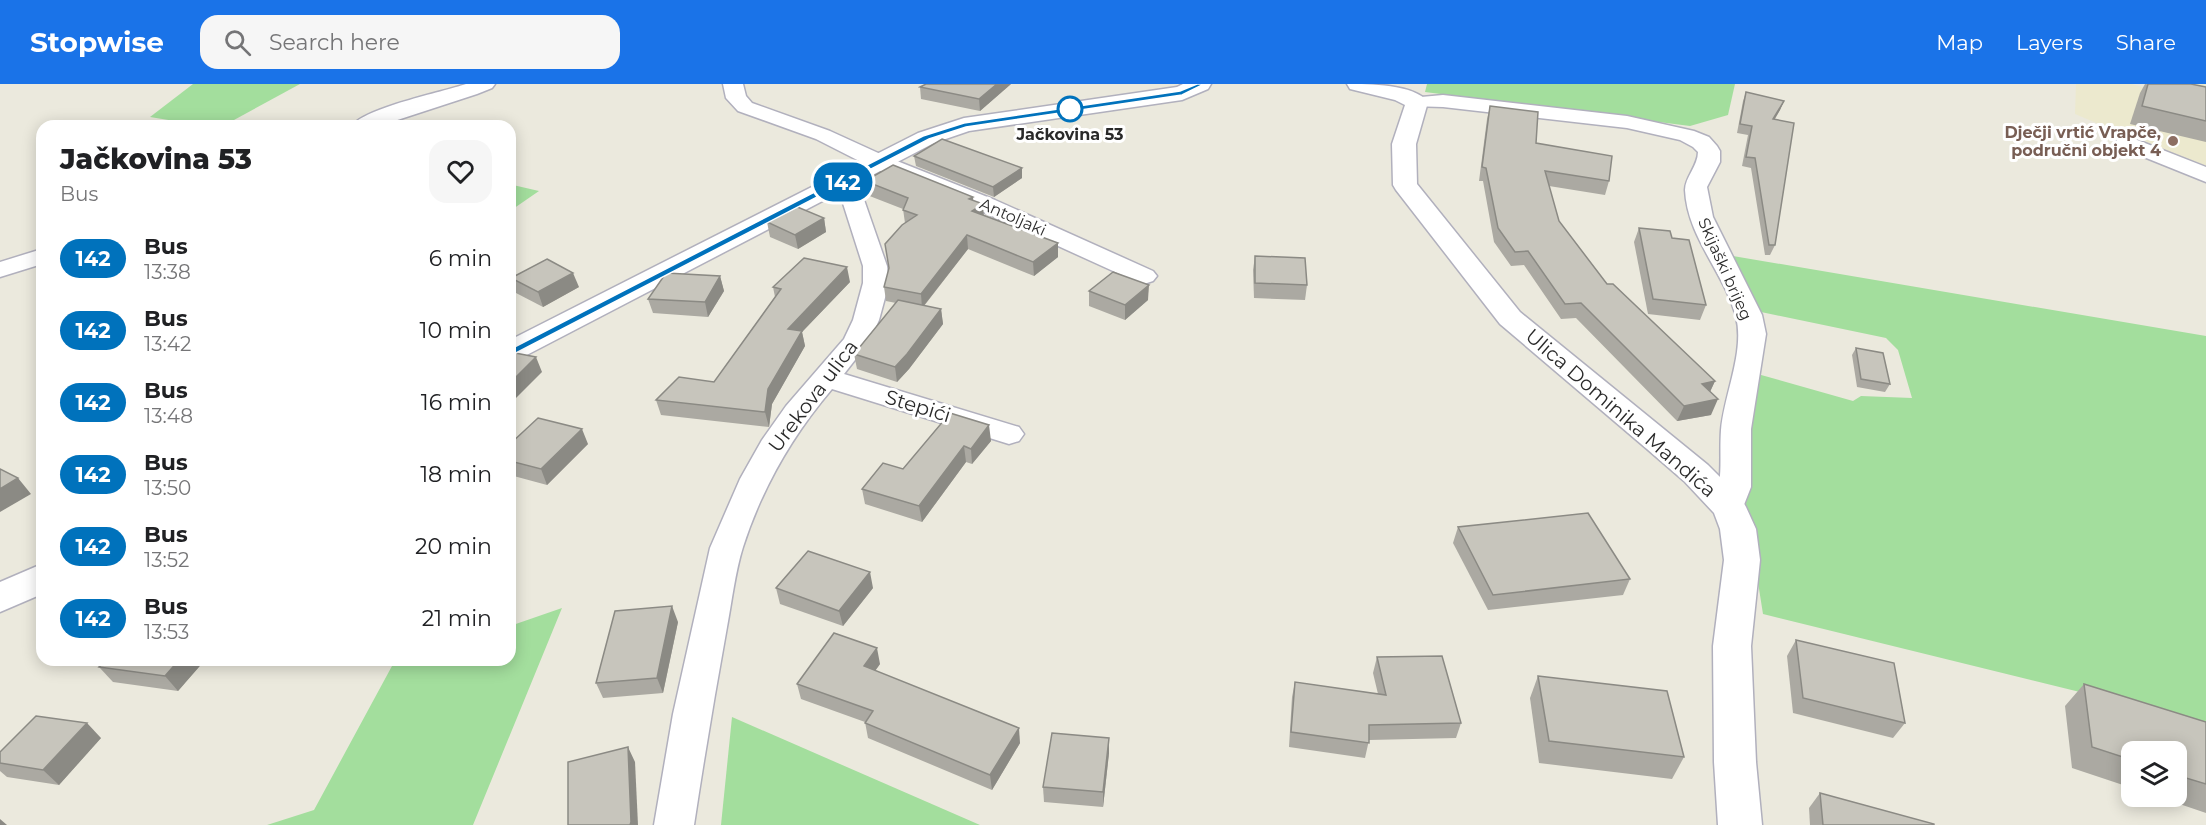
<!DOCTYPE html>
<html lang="en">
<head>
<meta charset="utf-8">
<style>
  body { margin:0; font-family:Montserrat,sans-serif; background:#f6f6f6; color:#202124; height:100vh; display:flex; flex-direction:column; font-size:22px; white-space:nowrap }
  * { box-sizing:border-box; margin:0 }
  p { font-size:20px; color:#757577 }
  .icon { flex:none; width:33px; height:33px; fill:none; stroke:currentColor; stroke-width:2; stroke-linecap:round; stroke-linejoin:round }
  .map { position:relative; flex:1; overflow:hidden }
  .sheet { position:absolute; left:36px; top:36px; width:480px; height:546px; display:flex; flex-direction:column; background:#fff; border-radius:18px; box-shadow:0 3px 15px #0003 }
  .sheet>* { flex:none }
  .badge { padding:0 12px; border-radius:20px; font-size:21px; line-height:39px }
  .controls { position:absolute; left:2121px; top:657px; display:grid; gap:12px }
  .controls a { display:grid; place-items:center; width:66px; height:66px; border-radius:12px; background:#fff; box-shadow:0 3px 15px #0003; font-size:30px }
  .map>.badge { position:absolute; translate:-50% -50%; box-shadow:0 0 0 3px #fff }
  .round { display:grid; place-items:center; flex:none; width:63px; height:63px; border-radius:18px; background:#f6f6f6 }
  .head { display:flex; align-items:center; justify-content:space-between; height:102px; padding:0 24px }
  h1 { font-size:28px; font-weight:800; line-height:45px }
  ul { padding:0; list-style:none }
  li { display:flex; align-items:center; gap:18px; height:72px; padding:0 24px }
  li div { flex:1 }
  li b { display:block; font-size:22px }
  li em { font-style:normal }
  li .badge { min-width:66px; font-weight:700; text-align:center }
  header { display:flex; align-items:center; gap:36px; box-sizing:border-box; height:84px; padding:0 30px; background:#1a73e8; color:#fff }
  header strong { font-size:28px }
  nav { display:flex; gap:33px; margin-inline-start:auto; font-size:21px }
  .search { width:420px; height:54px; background:#f6f6f6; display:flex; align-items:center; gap:15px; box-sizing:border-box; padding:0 21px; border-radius:18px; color:#757577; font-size:22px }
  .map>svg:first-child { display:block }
  .education { fill:#ece9ce }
  .green { fill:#a3de9d }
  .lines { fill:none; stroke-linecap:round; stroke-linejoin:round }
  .minor-casing { stroke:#b1b0bd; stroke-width:3 }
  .tertiary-casing { stroke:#b1b0bd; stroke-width:3 }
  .minor { fill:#fff; fill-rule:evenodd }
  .tertiary { fill:#fff; fill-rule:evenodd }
  .wall { fill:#aba9a2 }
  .shaded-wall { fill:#8b8a84 }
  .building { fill:#c7c5bc; stroke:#8b8a84; stroke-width:1.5 }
  .line { fill:#0072bc; stroke:#fff; stroke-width:1.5 }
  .stop-dot { fill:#fff; stroke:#0072bc; stroke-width:3 }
  .education-dot { fill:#8d6e63; stroke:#fff; stroke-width:2 }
  .labels { text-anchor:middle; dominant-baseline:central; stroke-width:6; stroke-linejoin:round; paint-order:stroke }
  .far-education-label { font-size:16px; font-weight:bold; fill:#785e54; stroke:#fff; text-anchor:end }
  .far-stop-label { font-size:16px; font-weight:bold; fill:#2a2a2a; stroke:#fff }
  .far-street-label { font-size:16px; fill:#2a2a2a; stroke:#fff }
  .street-label { font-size:20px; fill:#2a2a2a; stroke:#fff }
</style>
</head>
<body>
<header>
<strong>Stopwise</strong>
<div class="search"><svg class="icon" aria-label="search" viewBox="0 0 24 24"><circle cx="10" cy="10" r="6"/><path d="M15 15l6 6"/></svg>Search here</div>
<nav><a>Map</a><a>Layers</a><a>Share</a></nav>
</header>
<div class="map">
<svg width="2206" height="741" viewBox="0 0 2206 741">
  <rect width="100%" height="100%" fill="#ebe9dd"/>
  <!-- education -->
  <path class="education" d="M2076,0h56l36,11 7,-11h31v85l-131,-55z"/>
  <!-- green -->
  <g class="green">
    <path d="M193,0h107l-77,42h-18l-55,-9z"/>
    <path d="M1427,0h308l-7,31 -38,11 -265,-34z"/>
    <path d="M510,100l3,1 26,6 -29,20z"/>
    <path d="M1727,171l479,81v387l-443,-109 -21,-133 12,-108 99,28 8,-5 51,2 -14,-48 -12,-12 -125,-26z"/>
    <path d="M562,524l-89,217h-206l47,-15 78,-144 18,-6h100v-34z"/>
    <path d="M732,633l248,108h-259z"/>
  </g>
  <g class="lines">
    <defs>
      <g id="minor">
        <path d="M466,0h29l-3,4 -15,6 -98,32h-27c12,-18 91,-34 114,-42z"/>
        <path d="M723,0h20l3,12 6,7 78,28 57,26 108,43 158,71 4,5 -4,5 -9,3 -9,-3 -156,-71 -108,-43 -55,-28 -78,-28 -12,-13z"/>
        <path d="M1443,11l184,21 67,15 15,6 8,9 3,5v11l-13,25 6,30 49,98 4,19 -15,95v58l-11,28 -11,3 -11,-3 -5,-8c11,-28 6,-48 8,-77 3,-35 24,-79 15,-113 -11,-43 -49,-80 -51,-127 0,-13 13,-24 13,-38l-5,-5 -13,-7 -53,-12 -184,-21 -33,-1 -3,-4 3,-4z"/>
        <path d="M2127,52l79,31v15l-87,-35 -3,-5 3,-5z"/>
        <path d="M855,85l8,2 3,5 -4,18 25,72 2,17 -10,37 -10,22 -25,32 175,53 5,7 -5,7 -10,3 -177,-55c-40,47 -70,99 -89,158 -8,25 -11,54 -16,80 -12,66 -23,132 -33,198h-40l19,-111 37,-166 30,-69 22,-39 24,-34 58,-67 9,-19 10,-37v-17l-23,-72 7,-23z"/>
        <path d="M42,165v15l-42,13v-15z"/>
      </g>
      <g id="tertiary">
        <path d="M1183,0h28l-3,5 -26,11 -213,31 -35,12 -413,215 -11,3v-21l408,-207 46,-15 213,-31z"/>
        <path d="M1347,0c22,0 67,0 81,18l-12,42 1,40 103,128 188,153 33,33 5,9 10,22 4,31 -9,86 5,116 6,63h-44l-4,-63 -1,-116 11,-86 -4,-31 -6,-16 -30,-32 -37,-32 -147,-125 -104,-134 -3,-5 -1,-41 13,-39 -10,-5 -45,-11z"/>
        <path d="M42,480v30l-42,18v-30z"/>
      </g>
    </defs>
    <!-- minor casing -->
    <use href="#minor" class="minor-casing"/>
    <!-- tertiary casing -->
    <use href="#tertiary" class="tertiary-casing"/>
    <!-- minor -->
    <use href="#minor" class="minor"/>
    <!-- tertiary -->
    <use href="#tertiary" class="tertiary"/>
  </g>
  <!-- wall -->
  <g class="wall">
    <path d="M1011,0l-31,27 -59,-12 -1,-12z"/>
    <path d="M2145,0h46l15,3v55l-76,-18 10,-31z"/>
    <path d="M1746,8l38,9 -4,9 -5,9v126l-5,10h-5l-14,-87 -9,-2 6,-31 -11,-2 6,-32z"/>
    <path d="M1490,22l46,37 73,38 -4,14 -56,-9 10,35 48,63 108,97 -5,11 1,23 -34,6 -101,-103 -15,1 -37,-54 -13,1 -17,-24 -11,-61h-4l8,-62z"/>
    <path d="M914,72l108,12v10l-28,19 -78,-31z"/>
    <path d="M865,97l108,16v4l10,14 75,42 -24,19 -66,-27 -44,57 17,3 2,15 -34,45 -12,13 -40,-13 -3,-15 42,-51 -10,-2 -2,-14 5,-17 -4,-26 20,-21 -2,-14 -36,-14z"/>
    <path d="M824,134l2,14 -28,17 -28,-12 -3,-15z"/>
    <path d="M1639,144l33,10 34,67 -6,15 -52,-6 -14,-72z"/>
    <path d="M1255,172l52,29 -2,15 -51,-2 -1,-28z"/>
    <path d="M720,192l4,15 -16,26 -55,-4 -5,-14z"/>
    <path d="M511,194l68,9 -36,20 -27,-14z"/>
    <path d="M850,198l-48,50 3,14 -33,58 -3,23 -108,-12 -5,-15 58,-18 61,-85 -2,-10z"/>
    <path d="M1089,207l59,9 -23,20 -36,-14z"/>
    <path d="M1856,264l34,36 -5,8 -28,-5 -5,-32z"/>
    <path d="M950,329l41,28 -19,23 -6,-2 -44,60 -57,-18 -3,-15 41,-20z"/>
    <path d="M510,360h78l-41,41 -37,-10z"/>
    <path d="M1458,443l172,52 -7,16 -135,15 -35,-67z"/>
    <path d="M776,504h97l-30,38 -63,-22z"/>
    <path d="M678,538l-15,71 -60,5 -7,-15z"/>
    <path d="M1796,556l109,83 -12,15 -100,-25 -6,-57z"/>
    <path d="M1377,573l84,66 -5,15 -87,2 -4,18 -76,-11 3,-50 3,-15 83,12 -5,-21z"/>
    <path d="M205,576l-27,31 -65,-9 -14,-15z"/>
    <path d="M880,580l-5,7 145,72 -28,47 -124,-52 -3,-16 -64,-23 -4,-15z"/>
    <path d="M1538,592l146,81 -12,22 -133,-16 -9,-65z"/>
    <path d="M2084,600l122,38v91l-50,-17h20v-44h-44v36l-60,-20 -7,-62z"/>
    <path d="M101,654l-42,47 -52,-8 -7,-6v-19z"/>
    <path d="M1109,654v15l-6,54 -59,-5 -1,-15z"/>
    <path d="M1820,709l114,32h-124l-1,-17z"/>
  </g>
  <!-- shaded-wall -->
  <g class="shaded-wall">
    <path d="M997,0h14l-31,27 -1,-12z"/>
    <path d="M1784,17l-4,9 -11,18 4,-9z"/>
    <path d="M1022,84v10l-28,19 -1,-10z"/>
    <path d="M973,113l1,13 9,-6 1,14 -11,7 -4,-26z"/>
    <path d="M824,134l2,14 -28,17 -3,-14z"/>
    <path d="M967,151l1,14 -46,59 -1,-14z"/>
    <path d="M1058,159v14l-24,19 -1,-14z"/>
    <path d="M847,183l3,15 -48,50 3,14 -33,58 -3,23 -4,-15 3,-23 20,-60z"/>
    <path d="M573,189l6,14 -36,20 -5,-15z"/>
    <path d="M720,192l4,15 -16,26 -3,-15z"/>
    <path d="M1149,201l-1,15 -23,20v-15z"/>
    <path d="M941,225l2,15 -34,45 -12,13 -2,-15z"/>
    <path d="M536,273l6,15 -32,32v-21z"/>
    <path d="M1715,297l-7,15 -6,-12z"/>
    <path d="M1718,315l-7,16 -34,6 7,-15z"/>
    <path d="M989,341l2,16 -19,23 -1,-15z"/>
    <path d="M582,345l6,15 -41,41 -6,-16z"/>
    <path d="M964,362l2,16 -44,60 -3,-16z"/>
    <path d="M18,394l13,16 -31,18v-23z"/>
    <path d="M870,488l3,16 -30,38 -4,-15z"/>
    <path d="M672,522l6,16 -15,71 -6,-15z"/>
    <path d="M877,564l3,16 -13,18 -3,-16z"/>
    <path d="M179,576h26l-27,31 -13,-15z"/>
    <path d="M87,639l14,15 -42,47 -16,-15z"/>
    <path d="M1019,644l1,15 -28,47 -2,-15z"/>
    <path d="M1109,654v15l-6,54v-15z"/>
    <path d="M628,663l7,15 3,63h-8z"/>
    <path d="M0,735l7,6h-7z"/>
  </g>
  <!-- building -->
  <g class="building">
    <path d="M926,0h71l-18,15 -59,-12z"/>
    <path d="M2148,0h43l15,3v34l-64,-15z"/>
    <path d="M1746,8l38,9 -11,18 21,4 -19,122h-6l-14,-87 -9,-1 6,-31 -12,-2z"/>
    <path d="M1490,22l48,6 -2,31 76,13 -3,25 -64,-10 14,50 48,63h6l102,97 -13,3 16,15 -34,7 -103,-103 -16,1 -37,-53 -13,1 -17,-24 -12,-60 -4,-1z"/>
    <path d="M942,55l80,29 -29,19 -79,-31z"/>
    <path d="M893,81l80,32 -4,2 14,5 -11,7 86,32 -25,19 -66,-27 -46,59 -37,-7 5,-19 -4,-24 17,-19 15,-10 -14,-5 5,-12 -43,-17z"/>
    <path d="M795,122l29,12 -29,17 -28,-13z"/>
    <path d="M1639,144l31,3 2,7 17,2 17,65 -53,-6z"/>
    <path d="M1255,172l50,2 2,27 -52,-2z"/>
    <path d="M804,174l43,9 -59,62 14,2 -34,58 -3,23 -109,-12 23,-23 35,5 67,-93 -8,-2z"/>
    <path d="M547,175l26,14 -35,19 -27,-14z"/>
    <path d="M1113,188l36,13 -24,20 -36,-14z"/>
    <path d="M666,189l54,3 -15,26 -57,-3z"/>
    <path d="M898,216l43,9 -34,45 -12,13 -41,-13z"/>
    <path d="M1856,264l27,5 7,31 -29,-5z"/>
    <path d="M510,268l26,5 -26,26z"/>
    <path d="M950,329l39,12 -18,24 -7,-3 -45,60 -57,-17 21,-26 20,6z"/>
    <path d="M538,334l44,11 -41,40 -31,-8v-17z"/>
    <path d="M0,385l18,9 -18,11z"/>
    <path d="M1588,429l42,66 -137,16 -35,-68z"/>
    <path d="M808,467l62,21 -31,39 -63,-23z"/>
    <path d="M672,522l-15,72 -61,5 19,-72z"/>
    <path d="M834,549l43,15 -13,18 155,62 -29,47 -125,-52 8,-12 -76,-27z"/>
    <path d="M1796,556l98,23 11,60 -102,-25z"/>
    <path d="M1442,572l19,67 -92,2v18l-78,-11 4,-50 91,13 -9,-38z"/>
    <path d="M106,576h73l-14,16 -66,-9z"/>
    <path d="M1538,592l129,15 17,66 -135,-16z"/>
    <path d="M2084,600l122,38v62l-30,-9v-23h-44v8l-40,-13z"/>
    <path d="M36,632l51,7 -44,47 -43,-7v-11z"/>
    <path d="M1052,649l57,5 -6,54 -60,-5z"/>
    <path d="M628,663l3,75 -1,3h-62v-63z"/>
    <path d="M1820,709l114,31v1h-111z"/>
  </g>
  <!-- line -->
  <path class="line" d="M1197,0h7l-22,11 -216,32 -37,12 -415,215 -4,1 -5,-3 418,-216 41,-13 216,-32z"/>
  <!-- markers -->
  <circle class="stop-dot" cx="1070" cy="25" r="12"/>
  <circle class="education-dot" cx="2173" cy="57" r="6"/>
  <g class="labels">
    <!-- far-education labels -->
    <g class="far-education-label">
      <text x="2161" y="48">Dječji vrtić Vrapče,<tspan x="2161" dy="18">područni objekt 4</tspan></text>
    </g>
    <!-- far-stop labels -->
    <g class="far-stop-label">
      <text x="1070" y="50">Jačkovina 53</text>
    </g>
    <!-- far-street labels -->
    <g class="far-street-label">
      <text transform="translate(1013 133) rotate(24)">Antoljaki</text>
      <text transform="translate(1725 185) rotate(66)">Skijaški brijeg</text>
    </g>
    <!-- street labels -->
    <g class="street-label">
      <text transform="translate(813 312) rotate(-53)">Urekova ulica</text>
      <text transform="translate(918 322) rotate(17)">Stepići</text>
      <text transform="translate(1621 329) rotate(41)">Ulica Dominika Mandića</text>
    </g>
  </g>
</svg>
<div class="controls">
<a><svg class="icon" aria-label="layers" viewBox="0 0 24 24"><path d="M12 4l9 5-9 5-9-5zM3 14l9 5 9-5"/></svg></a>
</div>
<b class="badge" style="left:843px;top:98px;background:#0072bc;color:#fff">142</b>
<section class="sheet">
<div class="head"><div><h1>Jačkovina 53</h1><p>Bus</p></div><a class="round"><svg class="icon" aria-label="heart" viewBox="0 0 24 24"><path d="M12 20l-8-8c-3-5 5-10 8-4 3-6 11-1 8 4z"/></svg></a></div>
<ul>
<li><span class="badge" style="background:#0072bc;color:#fff">142</span><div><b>Bus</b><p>13:38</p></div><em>6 min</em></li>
<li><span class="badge" style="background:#0072bc;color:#fff">142</span><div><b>Bus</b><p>13:42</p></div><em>10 min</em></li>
<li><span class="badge" style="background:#0072bc;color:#fff">142</span><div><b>Bus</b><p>13:48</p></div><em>16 min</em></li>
<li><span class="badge" style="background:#0072bc;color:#fff">142</span><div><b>Bus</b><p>13:50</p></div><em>18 min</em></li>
<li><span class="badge" style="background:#0072bc;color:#fff">142</span><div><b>Bus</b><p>13:52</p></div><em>20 min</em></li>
<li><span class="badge" style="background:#0072bc;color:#fff">142</span><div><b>Bus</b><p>13:53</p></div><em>21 min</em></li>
</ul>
</section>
</div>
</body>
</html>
